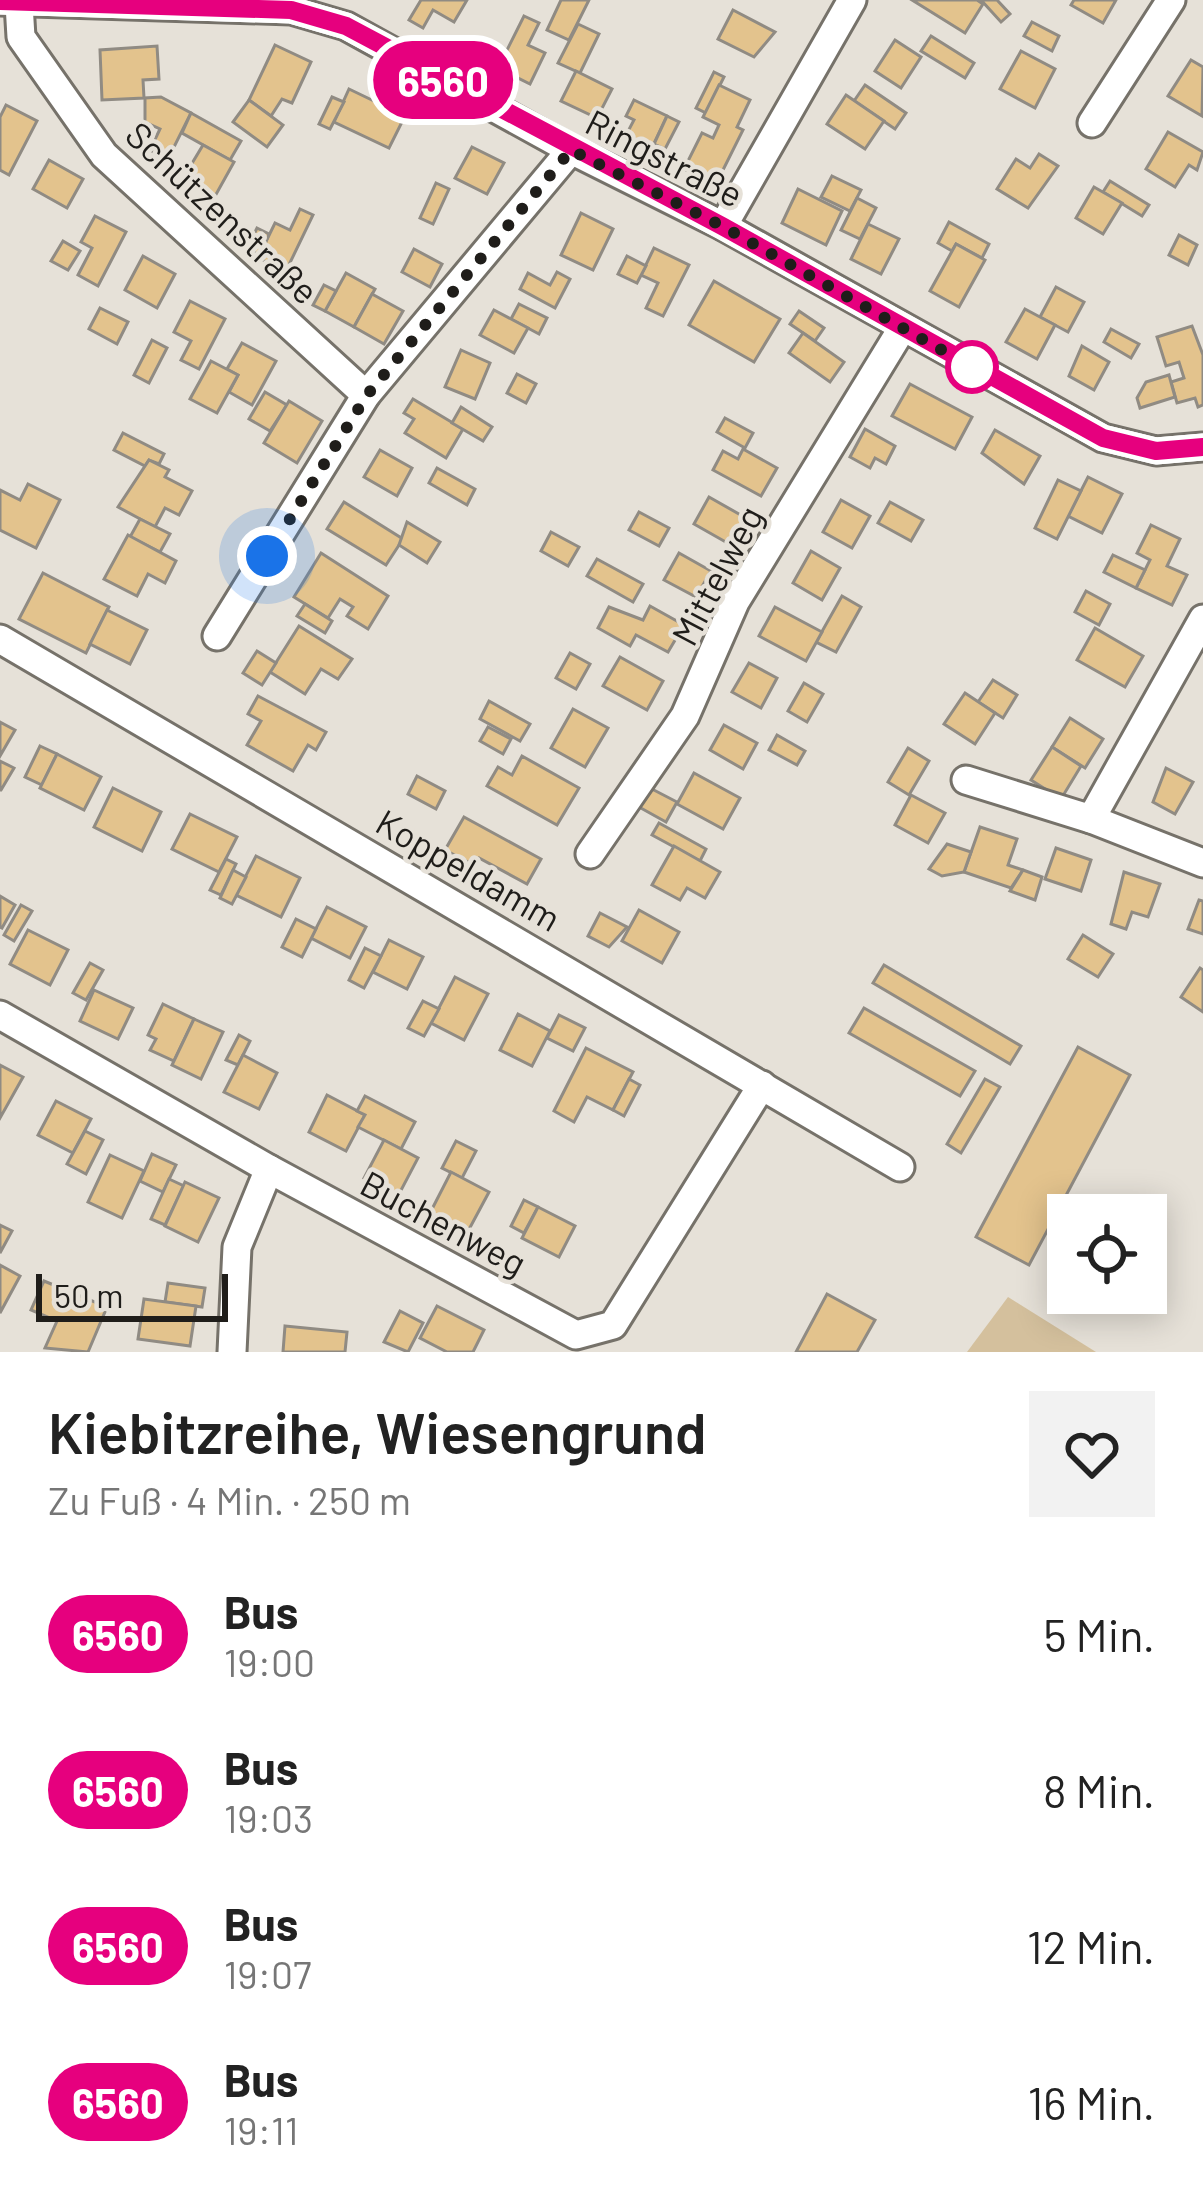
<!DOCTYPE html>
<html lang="de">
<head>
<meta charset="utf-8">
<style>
  body { margin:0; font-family:Barlow,sans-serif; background:#f2f2f2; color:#222; height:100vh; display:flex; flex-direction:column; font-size:45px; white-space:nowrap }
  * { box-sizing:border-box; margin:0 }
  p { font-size:39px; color:#767676 }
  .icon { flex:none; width:66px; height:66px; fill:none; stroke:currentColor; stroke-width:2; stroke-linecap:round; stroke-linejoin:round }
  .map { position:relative; height:1352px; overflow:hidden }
  .drawer { display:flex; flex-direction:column; background:#fff; flex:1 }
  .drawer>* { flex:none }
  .badge { padding:0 24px; border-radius:39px; font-size:42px; line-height:78px }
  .tools { position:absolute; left:1047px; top:1194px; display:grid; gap:24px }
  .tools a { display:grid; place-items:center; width:120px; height:120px; border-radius:0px; background:#fff; box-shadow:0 6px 30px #0003; font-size:60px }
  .scale { position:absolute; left:36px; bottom:30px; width:192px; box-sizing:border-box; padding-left:12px; border:6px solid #1f1d1a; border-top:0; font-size:33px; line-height:42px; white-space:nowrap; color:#1f1d1a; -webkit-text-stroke:9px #e6e1d8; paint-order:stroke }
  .you { position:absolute; width:60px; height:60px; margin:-30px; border:9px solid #fff; border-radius:50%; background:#1a73e8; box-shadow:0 0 0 18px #1a73e833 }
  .map>.badge { position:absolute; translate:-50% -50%; box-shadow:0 0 0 6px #fff }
  .round { display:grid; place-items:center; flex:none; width:126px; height:126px; border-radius:0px; background:#f2f2f2 }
  .head { display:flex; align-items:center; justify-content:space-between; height:204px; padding:0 48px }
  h1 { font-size:57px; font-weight:600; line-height:90px }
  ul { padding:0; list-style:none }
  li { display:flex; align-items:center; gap:36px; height:156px; padding:0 48px }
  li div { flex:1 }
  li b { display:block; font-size:45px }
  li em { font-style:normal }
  li .badge { min-width:132px; font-weight:700; text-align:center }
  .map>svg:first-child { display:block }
  .green { fill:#d4c09d }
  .building { fill:#e3c38d; stroke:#908b83; stroke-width:3 }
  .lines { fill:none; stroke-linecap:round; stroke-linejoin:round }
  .street-casing { stroke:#76726a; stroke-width:33 }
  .street { stroke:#fff; stroke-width:27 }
  .line-casing { stroke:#fff; stroke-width:27 }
  .line { stroke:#e6007e; stroke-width:18 }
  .walk { stroke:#1f1d1a; stroke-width:12; stroke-dasharray:0 21.6 }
  .stop-dot { fill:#fff; stroke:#e6007e; stroke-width:6 }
  .labels { text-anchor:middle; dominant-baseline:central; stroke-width:9; stroke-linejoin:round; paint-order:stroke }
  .street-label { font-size:36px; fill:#1f1d1a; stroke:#e6e1d8 }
</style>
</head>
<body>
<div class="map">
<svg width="1203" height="1352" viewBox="0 0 1203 1352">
  <rect width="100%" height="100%" fill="#e6e1d8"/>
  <!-- green -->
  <path class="green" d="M1008,1297l88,55h-129z"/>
  <!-- building -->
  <g class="building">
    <path d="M421,0h46l-13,22 -21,-12 -10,18 -14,-8z"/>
    <path d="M561,0h28l-20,40 -22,-10z"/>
    <path d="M912,0h65l6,4 -18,29z"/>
    <path d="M981,0h16l13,14 -9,8z"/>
    <path d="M1074,0h42l-13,23 -32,-18z"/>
    <path d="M733,10l42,22 -21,25 -36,-18z"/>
    <path d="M524,16l15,7 -11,22 17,8 -15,31 -32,-16z"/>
    <path d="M1032,22l27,14 -7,15 -28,-15z"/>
    <path d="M578,24l21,10 -19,39 -22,-10z"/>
    <path d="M931,36l43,27 -9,15 -44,-27z"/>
    <path d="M895,40l26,17 -20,31 -26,-17z"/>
    <path d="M275,45l36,17 -19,41 -10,-4 -11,17 -22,-16z"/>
    <path d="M157,46l2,33 -16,1 1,18 -42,2 -2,-50z"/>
    <path d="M1021,51l34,18 -20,39 -35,-19z"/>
    <path d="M1191,60l12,7 -1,49 -34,-20z"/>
    <path d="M576,71l36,18 -15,29 -36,-17z"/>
    <path d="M714,72l10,5 -18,36 -10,-5z"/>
    <path d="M719,85l31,15 -13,27 6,3 -27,54 -32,-15 18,-36 11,5 6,-13 -16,-8z"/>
    <path d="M865,85l41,28 -11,16 -41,-28z"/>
    <path d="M349,89l56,27 -16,32 -55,-26z"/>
    <path d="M846,95l38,26 -19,28 -38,-25z"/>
    <path d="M161,97l30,16 -23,46 -18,-9 10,-21 -15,-7v-24z"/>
    <path d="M332,97l12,5 -14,27 -11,-5z"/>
    <path d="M249,100l34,25 -16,22 -34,-25z"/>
    <path d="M634,100l33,16 -16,34 -26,-13 9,-17 -8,-4z"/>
    <path d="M6,105l31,16 -28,54 -9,-5v-53z"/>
    <path d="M191,113l50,28 -11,19 -48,-27z"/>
    <path d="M667,116l12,6 -14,27 -11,-5z"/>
    <path d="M1168,132l35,20 -6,18 -8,-5 -14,22 -29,-18z"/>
    <path d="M203,145l31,17 -20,36 -32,-18z"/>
    <path d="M472,147l32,16 -17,31 -32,-16z"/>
    <path d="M1039,154l19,12 -30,42 -31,-19 19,-30 14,9z"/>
    <path d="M49,160l34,19 -16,29 -34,-19z"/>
    <path d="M832,176l29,14 -11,21 -29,-14z"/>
    <path d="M1110,181l39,24 -7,11 -39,-24z"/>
    <path d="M436,183l13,6 -16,35 -13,-6z"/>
    <path d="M1094,187l28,16 -19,31 -27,-16z"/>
    <path d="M798,189l44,22 -16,34 -44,-22z"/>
    <path d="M857,198l19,10 -16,31 -19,-9z"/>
    <path d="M300,209l13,6 -27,56 -28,-13 17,-35 15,7z"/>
    <path d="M581,213l32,16 -20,41 -32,-15z"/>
    <path d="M95,216l31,16 -28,54 -20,-11 14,-27 -11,-6z"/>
    <path d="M949,222l40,22 -7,14 -26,-14 -4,7 -14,-8z"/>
    <path d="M868,224l31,15 -18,35 -30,-15z"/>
    <path d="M257,228l12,6 -9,21 -13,-6z"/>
    <path d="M1179,235l18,10 -9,20 -19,-10z"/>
    <path d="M63,241l17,10 -12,19 -17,-9z"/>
    <path d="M956,244l29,16 -26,47 -29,-16z"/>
    <path d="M654,248l35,17 -26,51 -17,-8 12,-25 -17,-8z"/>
    <path d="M414,249l28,15 -12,23 -28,-15z"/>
    <path d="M143,256l32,18 -18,34 -32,-18z"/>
    <path d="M627,256l19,10 -9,17 -19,-9z"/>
    <path d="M557,272l13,7 -15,29 -35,-19 8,-16 22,12z"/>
    <path d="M346,273l29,16 -21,38 -29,-16z"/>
    <path d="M714,281l66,38 -26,43 -65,-37z"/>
    <path d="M324,285l12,6 -11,20 -12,-6z"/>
    <path d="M1056,287l28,15 -16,30 -28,-15z"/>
    <path d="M372,294l31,17 -19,33 -30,-17z"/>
    <path d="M190,301l35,18 -26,50 -18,-9 10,-19 -17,-9z"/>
    <path d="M519,304l28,14 -8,16 -28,-15z"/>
    <path d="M100,308l28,14 -11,22 -28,-15z"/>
    <path d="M1025,309l30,16 -18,34 -31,-17z"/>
    <path d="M494,310l34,18 -14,25 -34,-18z"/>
    <path d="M799,311l25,17 -9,13 -25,-17z"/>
    <path d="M1192,326l11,29v50l-5,2 -3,-9 -18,5 -6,-21 13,-4 -5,-16 -13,4 -9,-29z"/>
    <path d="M1111,329l28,15 -8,14 -27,-16z"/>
    <path d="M803,333l41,29 -14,20 -41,-29z"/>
    <path d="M152,340l15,8 -18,35 -15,-8z"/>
    <path d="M242,343l34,18 -24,44 -23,-13 9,-17 -11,-6z"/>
    <path d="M1082,346l27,16 -15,28 -25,-14z"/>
    <path d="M461,350l29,13 -15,36 -30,-12z"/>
    <path d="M211,361l27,14 -21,38 -27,-14z"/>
    <path d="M517,374l19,10 -10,19 -19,-10z"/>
    <path d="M1169,375l6,22 -35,11 -3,-10 9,-16z"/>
    <path d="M910,384l62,33 -17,32 -63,-33z"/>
    <path d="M265,392l22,13 -17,26 -21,-12z"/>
    <path d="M413,399l50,30 -17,29 -41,-25 9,-14 -10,-6z"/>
    <path d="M289,401l33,20 -25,42 -33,-20z"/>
    <path d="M461,407l31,20 -9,14 -31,-18z"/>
    <path d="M725,418l28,15 -8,15 -28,-16z"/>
    <path d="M865,429l30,17 -9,18 -11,-6 -5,10 -20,-11z"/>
    <path d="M995,430l45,26 -16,28 -42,-31z"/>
    <path d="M123,433l41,21 -5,10 -10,-4 -4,6 -31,-16z"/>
    <path d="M743,449l34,19 -16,28 -48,-26 10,-19 15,8z"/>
    <path d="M380,450l32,18 -15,28 -33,-19z"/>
    <path d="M149,460l20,10 -4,7 27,14 -13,24 -14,-7 -10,19 -37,-20z"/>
    <path d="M437,468l38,21 -8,16 -38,-22z"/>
    <path d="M1088,477l34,17 -20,39 -34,-17z"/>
    <path d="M1058,480l23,11 -24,48 -22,-11z"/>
    <path d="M28,484l32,16 -24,48 -36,-18v-40l20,10z"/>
    <path d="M709,497l37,21 -15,27 -37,-21z"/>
    <path d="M841,500l29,16 -18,32 -29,-16z"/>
    <path d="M344,502l59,37 -17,26 -59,-36z"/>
    <path d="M890,502l33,18 -12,21 -33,-18z"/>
    <path d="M639,512l30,16 -10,18 -30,-16z"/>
    <path d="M140,519l30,15 -10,18 -30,-15z"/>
    <path d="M407,522l33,20 -13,21 -28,-18z"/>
    <path d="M1151,525l29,14 -13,27 20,9 -15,30 -36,-17 14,-28 -13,-7z"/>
    <path d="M551,532l28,15 -11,19 -27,-15z"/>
    <path d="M128,535l48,26 -11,22 -17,-9 -11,22 -33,-17z"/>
    <path d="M811,551l29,17 -18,32 -29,-17z"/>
    <path d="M321,553l67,43 -20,33 -21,-13 6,-9 -13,-8 -12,19 -34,-21z"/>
    <path d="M679,553l32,18 -15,26 -32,-17z"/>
    <path d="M1113,555l32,15 -9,18 -32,-16z"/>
    <path d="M597,559l46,25 -10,18 -46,-26z"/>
    <path d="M43,573l66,34 -23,46 -67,-34z"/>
    <path d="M1086,591l24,13 -11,21 -24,-13z"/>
    <path d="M842,596l19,11 -25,45 -20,-10z"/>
    <path d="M305,604l27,17 -7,12 -28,-17z"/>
    <path d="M650,606l34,19 -16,27 -32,-17 -6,11 -32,-18 11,-21 34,13z"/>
    <path d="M775,607l47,25 -16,29 -47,-25z"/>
    <path d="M107,610l40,20 -17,34 -40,-20z"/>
    <path d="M299,626l53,33 -14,20 -17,-10 -16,25 -35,-22z"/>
    <path d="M1095,628l48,28 -18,31 -48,-27z"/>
    <path d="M257,651l19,12 -14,22 -19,-12z"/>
    <path d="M570,653l20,11 -14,25 -20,-11z"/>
    <path d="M620,657l43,24 -16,29 -44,-24z"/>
    <path d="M749,663l28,15 -16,30 -29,-16z"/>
    <path d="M993,680l24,15 -14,23 -25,-16z"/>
    <path d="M804,683l19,11 -16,28 -19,-11z"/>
    <path d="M965,693l30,20 -20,31 -31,-20z"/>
    <path d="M258,696l68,36 -10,18 -8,-5 -15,26 -46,-26 14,-24 -13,-7z"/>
    <path d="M489,701l41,23 -10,17 -40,-22z"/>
    <path d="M573,709l35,19 -23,39 -34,-19z"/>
    <path d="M1070,718l33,21 -18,29 -33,-21z"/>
    <path d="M0,722l15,8 -15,26z"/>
    <path d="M724,725l33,18 -14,26 -33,-19z"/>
    <path d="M488,727l23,12 -8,15 -23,-13z"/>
    <path d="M777,735l28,16 -8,14 -28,-15z"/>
    <path d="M40,746l17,8 -15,31 -17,-8z"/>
    <path d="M1052,747l29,19 -20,33 -30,-19z"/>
    <path d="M908,748l21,13 -20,34 -21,-13z"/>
    <path d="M57,754l44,23 -17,33 -44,-22z"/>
    <path d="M522,756l57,32 -22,37 -70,-39 11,-19 14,8z"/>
    <path d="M0,761l14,7 -13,22h-1z"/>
    <path d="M1166,768l27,14 -18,32 -22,-12z"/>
    <path d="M694,773l46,25 -17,31 -46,-25z"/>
    <path d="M417,776l28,15 -9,18 -28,-15z"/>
    <path d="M113,788l48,24 -19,39 -48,-24z"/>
    <path d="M650,788l27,14 -11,20 -27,-15z"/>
    <path d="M911,795l34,18 -17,30 -33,-18z"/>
    <path d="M190,814l47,23 -18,35 -47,-23z"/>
    <path d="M464,817l77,42 -14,25 -48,-26 -5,7 -29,-15z"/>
    <path d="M659,823l47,26 -6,12 -48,-26z"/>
    <path d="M980,827l37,12 -9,26 15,5 -12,18 -47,-16z"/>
    <path d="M947,844l24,8 -7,20 -22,4 -13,-7z"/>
    <path d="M674,846l46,26 -15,26 -18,-10 -7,12 -28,-15z"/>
    <path d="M1056,848l35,12 -10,31 -36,-12z"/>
    <path d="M256,856l44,22 -19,39 -45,-22z"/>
    <path d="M226,859l10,5 -15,31 -11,-5z"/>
    <path d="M233,870l13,7 -14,27 -12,-6z"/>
    <path d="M1023,870l19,7 -7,23 -25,-9z"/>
    <path d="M1124,872l36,12 -12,33 -16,-5 -6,17 -15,-5z"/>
    <path d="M0,896l15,9 -13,23 -2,-1z"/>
    <path d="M1199,900l4,1v33l-15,-5z"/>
    <path d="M21,905l11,6 -18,30 -10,-6z"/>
    <path d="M327,907l39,20 -16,31 -39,-20z"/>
    <path d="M639,910l40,22 -17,31 -40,-22z"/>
    <path d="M600,913l27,14 -18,20 -21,-11z"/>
    <path d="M296,919l20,10 -14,28 -20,-10z"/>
    <path d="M28,930l40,20 -18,35 -40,-21z"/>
    <path d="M1083,935l30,19 -15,23 -30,-18z"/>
    <path d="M389,940l34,17 -16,32 -34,-17z"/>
    <path d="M365,948l16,8 -17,32 -15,-8z"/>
    <path d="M90,963l13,7 -17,30 -13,-7z"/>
    <path d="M884,965l137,81 -11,18 -137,-81z"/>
    <path d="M1200,968l3,2v42l-22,-15z"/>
    <path d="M455,977l33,17 -24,46 -33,-17z"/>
    <path d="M94,990l39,18 -15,31 -38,-18z"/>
    <path d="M423,1001l16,8 -15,27 -16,-8z"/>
    <path d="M163,1004l31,15 -20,42 -24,-11 6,-11 -8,-4z"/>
    <path d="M864,1008l111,63 -15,25 -111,-63z"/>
    <path d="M518,1014l32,17 -18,35 -32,-16z"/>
    <path d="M559,1015l26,13 -12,23 -26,-13z"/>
    <path d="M194,1019l29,13 -22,47 -29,-14z"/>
    <path d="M239,1035l11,6 -12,24 -12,-5z"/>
    <path d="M1078,1047l52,28 -101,190 -53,-28z"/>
    <path d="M586,1048l47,24 -20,38 -26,-13 -13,25 -20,-11z"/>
    <path d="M243,1055l34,18 -18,36 -35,-17z"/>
    <path d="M0,1065l23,12 -23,41z"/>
    <path d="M629,1079l11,6 -16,31 -11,-6z"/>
    <path d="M985,1079l15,8 -39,66 -14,-9z"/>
    <path d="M327,1095l38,20 -19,36 -37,-19z"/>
    <path d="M365,1096l50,26 -14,27 -43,-22 7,-12 -8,-4z"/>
    <path d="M56,1101l35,18 -18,34 -35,-18z"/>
    <path d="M85,1131l18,9 -17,34 -19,-10z"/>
    <path d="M384,1140l34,18 -20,38 -34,-18z"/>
    <path d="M456,1141l20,10 -14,27 -20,-10z"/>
    <path d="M152,1154l24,11 -13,27 -23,-11z"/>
    <path d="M110,1155l34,16 -22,47 -34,-16z"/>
    <path d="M451,1172l38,20 -23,43 -37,-20z"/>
    <path d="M169,1179l15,7 -19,39 -14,-6z"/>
    <path d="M185,1182l34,16 -21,44 -33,-16z"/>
    <path d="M524,1200l14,7 -14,26 -13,-7z"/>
    <path d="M538,1207l37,19 -16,31 -37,-19z"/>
    <path d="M0,1225l12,6 -12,22z"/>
    <path d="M0,1265l20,11 -20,37z"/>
    <path d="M44,1281l63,26 -19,45 -43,-4 12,-27 -26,-11z"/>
    <path d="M168,1283l37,5 -3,19 -37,-5z"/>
    <path d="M827,1294l48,26 -18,32h-61z"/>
    <path d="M144,1299l52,7 -6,40 -52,-7z"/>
    <path d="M437,1306l47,24 -11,22h-26l-27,-14z"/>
    <path d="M400,1311l23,12 -15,29 -24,-10z"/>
    <path d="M285,1326l62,6 -2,20h-62z"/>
  </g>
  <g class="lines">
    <defs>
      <g id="street">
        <path d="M0,1l291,9 55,16 225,124 152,76 380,212 53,13 47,-4"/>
        <path d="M19,4l2,33 83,118 262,240"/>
        <path d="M1092,123l79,-123"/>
        <path d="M723,226l129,-226"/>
        <path d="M217,636l149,-241 205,-245"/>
        <path d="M0,639l900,528"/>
        <path d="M966,780l125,39 112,-200"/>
        <path d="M1091,819l112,44"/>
        <path d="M590,854l95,-138 50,-114 168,-275"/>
        <path d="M0,1015l269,154 307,166 37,-10 149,-240"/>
        <path d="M232,1352l5,-105 32,-78"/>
      </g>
    </defs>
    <!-- street casing -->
    <use href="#street" class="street-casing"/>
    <!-- street -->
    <use href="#street" class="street"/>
  </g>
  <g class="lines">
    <defs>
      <path id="line" d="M0,1l291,9 55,16 376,200 381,212 53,13 47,-4"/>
    </defs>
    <!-- line casing -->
    <use href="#line" class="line-casing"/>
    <!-- line -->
    <use href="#line" class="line"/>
    <!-- walk -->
    <path class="walk" d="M267,556l100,-161 204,-245 151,76 250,141"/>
  </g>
  <!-- markers -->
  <circle class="stop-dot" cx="972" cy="367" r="24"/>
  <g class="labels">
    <!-- street labels -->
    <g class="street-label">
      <text transform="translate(665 157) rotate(27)">Ringstraße</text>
      <text transform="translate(223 212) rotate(43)">Schützenstraße</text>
      <text transform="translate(716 575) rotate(-62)">Mittelweg</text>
      <text transform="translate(469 869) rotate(30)">Koppeldamm</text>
      <text transform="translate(444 1222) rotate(28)">Buchenweg</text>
    </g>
  </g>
</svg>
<div class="tools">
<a><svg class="icon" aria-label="locate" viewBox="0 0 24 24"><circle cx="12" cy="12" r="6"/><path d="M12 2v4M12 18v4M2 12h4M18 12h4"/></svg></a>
</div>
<div class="scale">50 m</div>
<div class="you" style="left:267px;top:556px"></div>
<b class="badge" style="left:443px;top:80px;background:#e6007e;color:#fff">6560</b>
</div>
<section class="drawer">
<div class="head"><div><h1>Kiebitzreihe, Wiesengrund</h1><p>Zu Fuß · 4 Min. · 250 m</p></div><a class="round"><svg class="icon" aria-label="heart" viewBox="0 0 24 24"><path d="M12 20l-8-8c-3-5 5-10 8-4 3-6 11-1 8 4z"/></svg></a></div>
<ul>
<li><span class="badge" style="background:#e6007e;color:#fff">6560</span><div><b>Bus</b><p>19:00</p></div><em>5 Min.</em></li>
<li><span class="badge" style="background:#e6007e;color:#fff">6560</span><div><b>Bus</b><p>19:03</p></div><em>8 Min.</em></li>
<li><span class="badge" style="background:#e6007e;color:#fff">6560</span><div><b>Bus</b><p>19:07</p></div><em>12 Min.</em></li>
<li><span class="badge" style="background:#e6007e;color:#fff">6560</span><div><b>Bus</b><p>19:11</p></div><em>16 Min.</em></li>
</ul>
</section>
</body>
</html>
